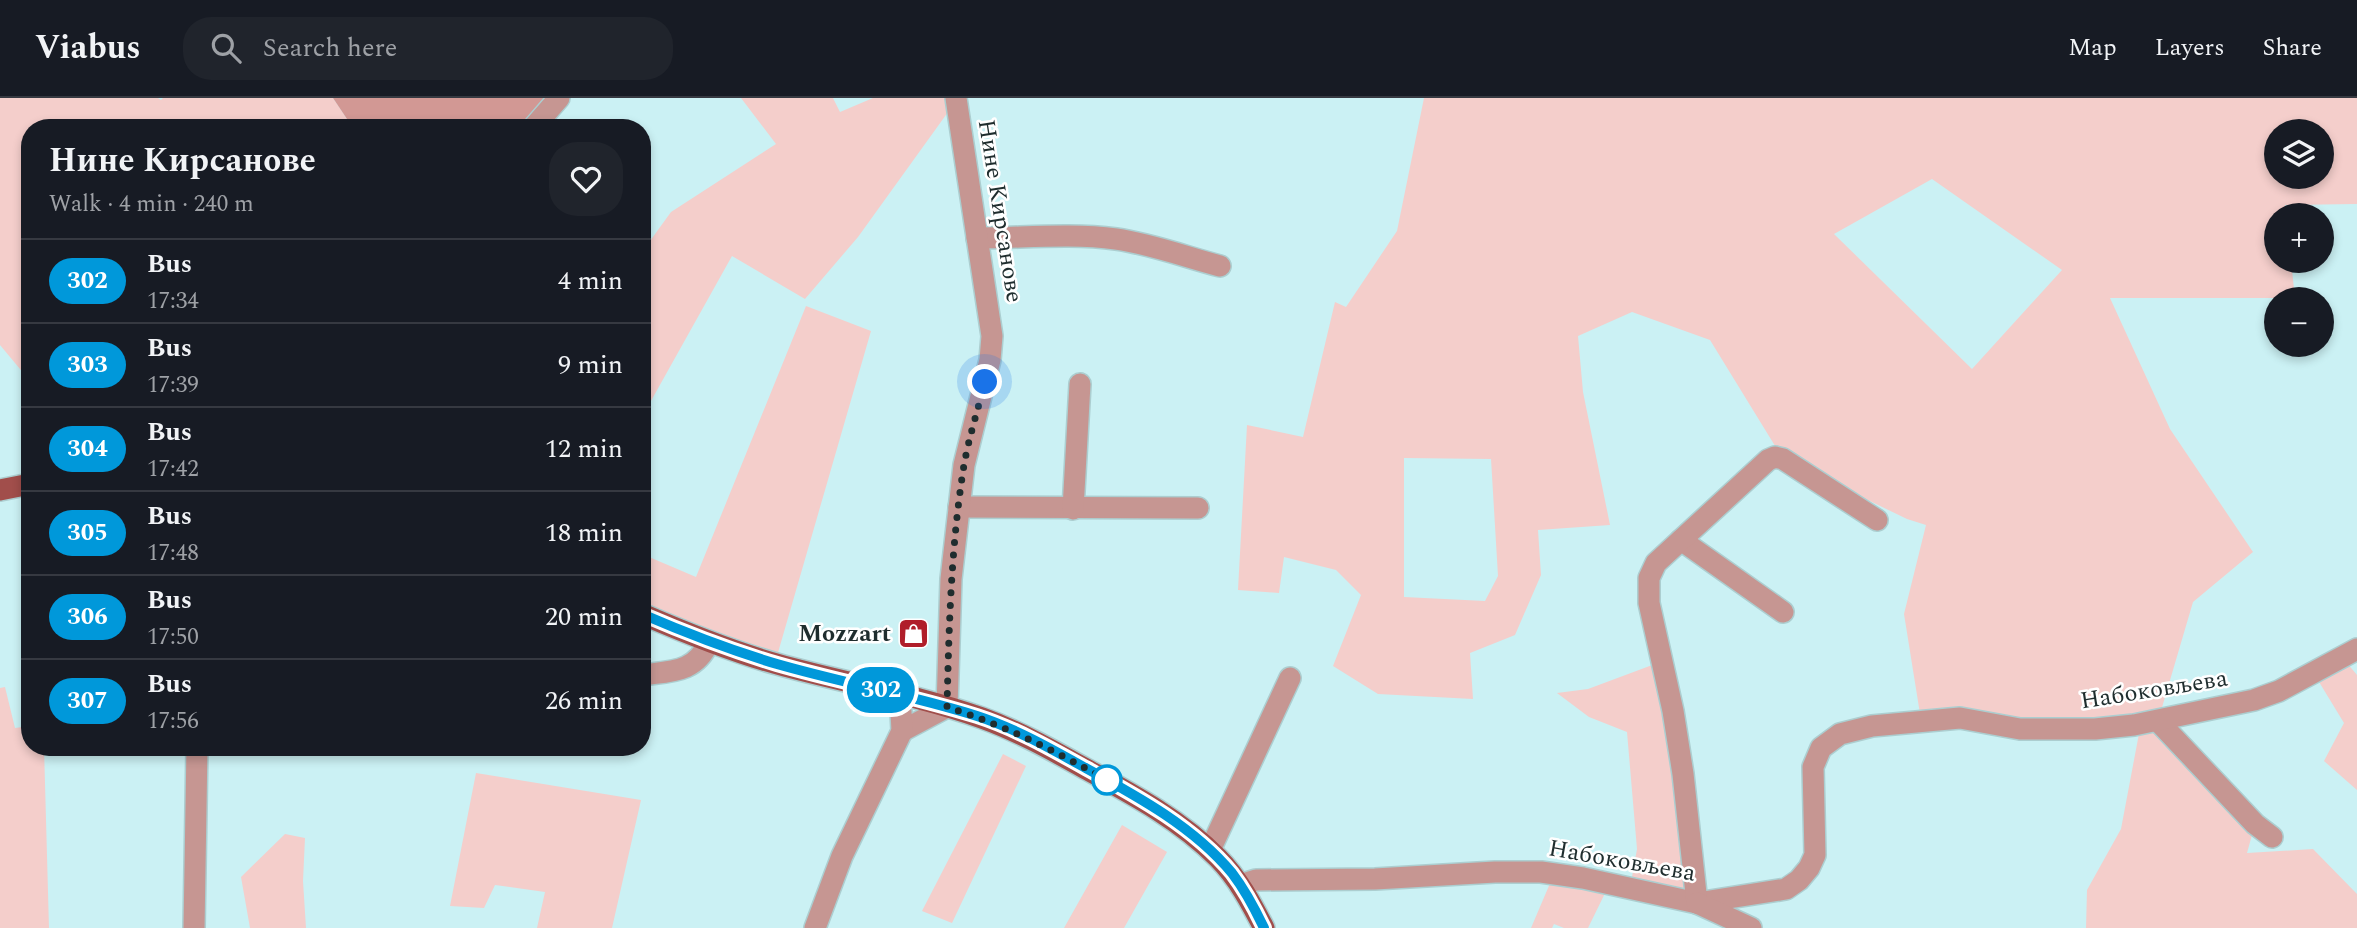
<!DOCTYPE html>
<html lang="en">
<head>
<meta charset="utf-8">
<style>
  body { margin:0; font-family:Spectral,serif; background:#20242c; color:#f1f3f6; height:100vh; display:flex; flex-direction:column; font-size:26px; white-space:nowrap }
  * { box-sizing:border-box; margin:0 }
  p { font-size:23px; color:#9ea1a6 }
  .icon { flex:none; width:38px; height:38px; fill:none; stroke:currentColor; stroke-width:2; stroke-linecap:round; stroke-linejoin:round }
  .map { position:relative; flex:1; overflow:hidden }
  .details { position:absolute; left:21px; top:21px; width:630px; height:637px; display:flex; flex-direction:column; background:#171b24; border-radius:28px; box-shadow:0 4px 10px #0003 }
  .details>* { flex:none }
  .badge { padding:0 14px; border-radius:23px; font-size:24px; line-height:46px }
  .controls { position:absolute; left:2264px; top:21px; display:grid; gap:14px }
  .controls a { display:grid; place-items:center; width:70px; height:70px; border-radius:50%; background:#171b24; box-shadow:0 4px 10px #0003; font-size:35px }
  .you { position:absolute; width:35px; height:35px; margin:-18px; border:5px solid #fff; border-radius:50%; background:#1a73e8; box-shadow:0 0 0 10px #1a73e833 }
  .map>.badge { position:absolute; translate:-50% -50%; box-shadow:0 0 0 4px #fff }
  .round { display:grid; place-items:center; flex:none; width:74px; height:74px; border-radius:28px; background:#20242c }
  .head { display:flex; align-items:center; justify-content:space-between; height:119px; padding:0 28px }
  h1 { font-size:33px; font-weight:700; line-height:52px }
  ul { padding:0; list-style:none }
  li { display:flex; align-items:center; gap:21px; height:84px; padding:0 28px; border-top:2px solid #363941 }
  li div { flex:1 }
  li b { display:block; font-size:26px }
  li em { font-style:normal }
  li .badge { min-width:77px; font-weight:700; text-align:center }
  header { display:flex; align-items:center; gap:42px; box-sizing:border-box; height:98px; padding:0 35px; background:#171b24; border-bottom:2px solid #363941 }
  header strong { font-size:33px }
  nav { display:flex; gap:38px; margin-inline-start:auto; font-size:24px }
  .search { width:490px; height:63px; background:#20242c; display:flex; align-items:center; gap:18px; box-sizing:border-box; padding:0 24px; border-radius:28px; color:#9ea1a6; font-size:26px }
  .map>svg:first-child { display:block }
  .green { fill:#f4cecb; fill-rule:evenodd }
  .forest { fill:#d29894 }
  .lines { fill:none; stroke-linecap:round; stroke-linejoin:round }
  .minor-casing { stroke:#acced0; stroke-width:24 }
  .major-casing { stroke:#acced0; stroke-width:24 }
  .minor { stroke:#c69692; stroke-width:21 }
  .major { stroke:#a14e4b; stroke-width:21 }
  .line-casing { stroke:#fff; stroke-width:16 }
  .line { stroke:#0098da; stroke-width:10 }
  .walk { stroke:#1f2d2e; stroke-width:7; stroke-dasharray:0 12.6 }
  .stop-dot { fill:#fff; stroke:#0098da; stroke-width:3.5 }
  .labels { text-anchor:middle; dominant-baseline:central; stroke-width:5; stroke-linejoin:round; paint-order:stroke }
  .street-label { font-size:24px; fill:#1f2d2e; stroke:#fff }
  .poi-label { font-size:24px; font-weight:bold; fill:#1f2d2e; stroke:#fff; text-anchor:end }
</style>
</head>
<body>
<header>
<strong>Viabus</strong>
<div class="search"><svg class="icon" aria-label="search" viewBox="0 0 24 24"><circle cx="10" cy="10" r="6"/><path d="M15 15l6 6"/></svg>Search here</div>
<nav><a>Map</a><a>Layers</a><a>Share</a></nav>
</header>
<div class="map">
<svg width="2357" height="830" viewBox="0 0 2357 830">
  <rect width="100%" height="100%" fill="#cbf1f4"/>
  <!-- green -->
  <g class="green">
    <path d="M0,0h158l3,2 2,-2h170l20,30h-323v253l-30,-36z"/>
    <path d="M741,0h92l7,14 33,-14h83v3l-98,136 -53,62 -73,-43 -90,161v-165l29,-40 105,-68z"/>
    <path d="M1424,0h933v106l-72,1v10h-8v46h14l4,37h-185l60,131 83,123 -60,50 -35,119 97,103 -8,29 66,-4 44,45v34h-271l1,-38 34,-61 20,-106 -220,-3 -17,-106 22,-89 -19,-6 -124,-60 -73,-119 -78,-28 -54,24 5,56 27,133 -72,5 3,45 -26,60 -45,18 3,46 -95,-5 -45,-28 28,-71 -25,-25 -52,-13 -5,36 -41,-3 9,-165 56,12 32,-135 11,5 51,-76zM2277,33h45v46h-45zM1932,81l130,91 -90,99 -138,-135zM1404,360l87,1 7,117 -13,25 -81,-4z"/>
    <path d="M806,208l65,25 -96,332 -133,-49v-60l54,23z"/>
    <path d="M2341,558l16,19v115l-33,-29 20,-38 -31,-51z"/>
    <path d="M1663,563l34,242 -67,-15 7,-39 -10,-117 -38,-15 -32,-24 31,-4z"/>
    <path d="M5,589l10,41 15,-2v21h14l5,181h-49v-240z"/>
    <path d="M1003,656l23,12 -74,157 -30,-12z"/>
    <path d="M476,675l165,27 -29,128h-75l8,-36 -50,-7 -11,23 -34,-2z"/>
    <path d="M1122,727l45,27 -43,76h-60z"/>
    <path d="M285,736l20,4 -2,43 3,47h-56l-9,-51z"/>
    <path d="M1554,776l56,9 -22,45h-24l-10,-4 -2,4h-21z"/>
  </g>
  <!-- forest -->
  <path class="forest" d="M333,0h226l-27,30h-179z"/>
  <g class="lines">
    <defs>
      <g id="minor">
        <path d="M533,30l26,-30"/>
        <path d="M977,140c45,0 94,-5 139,1 35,5 70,18 104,27"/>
        <path d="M959,409l239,1"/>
        <path d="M1073,411l7,-125"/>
        <path d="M1681,442l102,72"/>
        <path d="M642,577c30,-4 53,-2 67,-33"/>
        <path d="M2158,623l97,103 17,13"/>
        <path d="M902,633l45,-24 4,-128 13,-114 26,-105 2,-24 -36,-238"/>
        <path d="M1210,752l80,-172"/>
        <path d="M1240,787l16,-5 119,-1 120,-7h46l42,6 114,25 89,-14 13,-9 10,-12 6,-13 -2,-88 8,-19 19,-14 32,-8 88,-8 60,11h75l39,-4 120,-25 25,-9 78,-42"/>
        <path d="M1697,805l-14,-129 -10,-63 -24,-108v-25l7,-15 112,-103 7,-3 8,2 94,61"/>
        <path d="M1697,805l54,25"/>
        <path d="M194,830l3,-181"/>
        <path d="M815,830l27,-72 60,-125 -1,-19 -7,-19"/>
      </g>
      <g id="major">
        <path d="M0,392l30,-6"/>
        <path d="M642,516c44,19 88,37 135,50 67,19 138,30 205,54 36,13 70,32 104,51 46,25 95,51 132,89 20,20 33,45 46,70"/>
      </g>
    </defs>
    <!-- minor casing -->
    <use href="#minor" class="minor-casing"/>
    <!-- major casing -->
    <use href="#major" class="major-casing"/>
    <!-- minor -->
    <use href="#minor" class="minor"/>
    <!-- major -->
    <use href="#major" class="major"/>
  </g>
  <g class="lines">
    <defs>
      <path id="line" d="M642,516c44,19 88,36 135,50 66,19 134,31 200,52 37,12 71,31 105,50 53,29 111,60 150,107 13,17 23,36 32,55"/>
    </defs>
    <!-- line casing -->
    <use href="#line" class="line-casing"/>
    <!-- line -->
    <use href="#line" class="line"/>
    <!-- walk -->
    <path class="walk" d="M985,284c-7,27 -16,55 -21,83 -13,80 -15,161 -17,242 60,19 112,46 167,77l-7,-4"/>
  </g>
  <!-- icons -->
  <defs>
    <symbol id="shop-square" viewBox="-11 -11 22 22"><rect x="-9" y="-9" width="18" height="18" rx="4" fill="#b01e2a" stroke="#fff"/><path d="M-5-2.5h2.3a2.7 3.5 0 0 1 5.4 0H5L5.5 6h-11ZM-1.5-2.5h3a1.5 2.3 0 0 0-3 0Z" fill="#fff"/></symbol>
  </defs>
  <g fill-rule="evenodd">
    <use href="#shop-square" x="896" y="518" width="35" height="35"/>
  </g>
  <!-- markers -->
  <circle class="stop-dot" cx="1107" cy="682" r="14"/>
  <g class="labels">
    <!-- street labels -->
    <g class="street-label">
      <text transform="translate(1000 113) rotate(81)">Нине Кирсанове</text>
      <text transform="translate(2154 592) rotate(-9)">Набоковљева</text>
      <text transform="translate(1622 763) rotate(10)">Набоковљева</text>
    </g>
    <!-- poi labels -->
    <g class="poi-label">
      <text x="891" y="536">Mozzart</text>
    </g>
  </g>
</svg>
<div class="controls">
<a><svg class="icon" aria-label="layers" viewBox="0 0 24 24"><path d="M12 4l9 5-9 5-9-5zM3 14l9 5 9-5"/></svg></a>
<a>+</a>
<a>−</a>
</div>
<div class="you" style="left:985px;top:284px"></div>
<b class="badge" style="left:881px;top:592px;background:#0098da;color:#fff">302</b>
<section class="details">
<div class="head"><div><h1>Нине Кирсанове</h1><p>Walk · 4 min · 240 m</p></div><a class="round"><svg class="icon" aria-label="heart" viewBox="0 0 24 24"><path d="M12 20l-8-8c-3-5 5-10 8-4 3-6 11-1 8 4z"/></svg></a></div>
<ul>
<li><span class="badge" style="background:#0098da;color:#fff">302</span><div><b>Bus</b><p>17:34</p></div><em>4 min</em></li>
<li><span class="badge" style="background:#0098da;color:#fff">303</span><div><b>Bus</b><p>17:39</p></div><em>9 min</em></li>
<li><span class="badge" style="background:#0098da;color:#fff">304</span><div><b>Bus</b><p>17:42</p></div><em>12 min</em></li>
<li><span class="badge" style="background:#0098da;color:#fff">305</span><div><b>Bus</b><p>17:48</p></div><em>18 min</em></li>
<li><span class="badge" style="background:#0098da;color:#fff">306</span><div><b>Bus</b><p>17:50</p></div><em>20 min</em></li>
<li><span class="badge" style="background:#0098da;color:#fff">307</span><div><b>Bus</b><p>17:56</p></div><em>26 min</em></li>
</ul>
</section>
</div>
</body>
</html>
